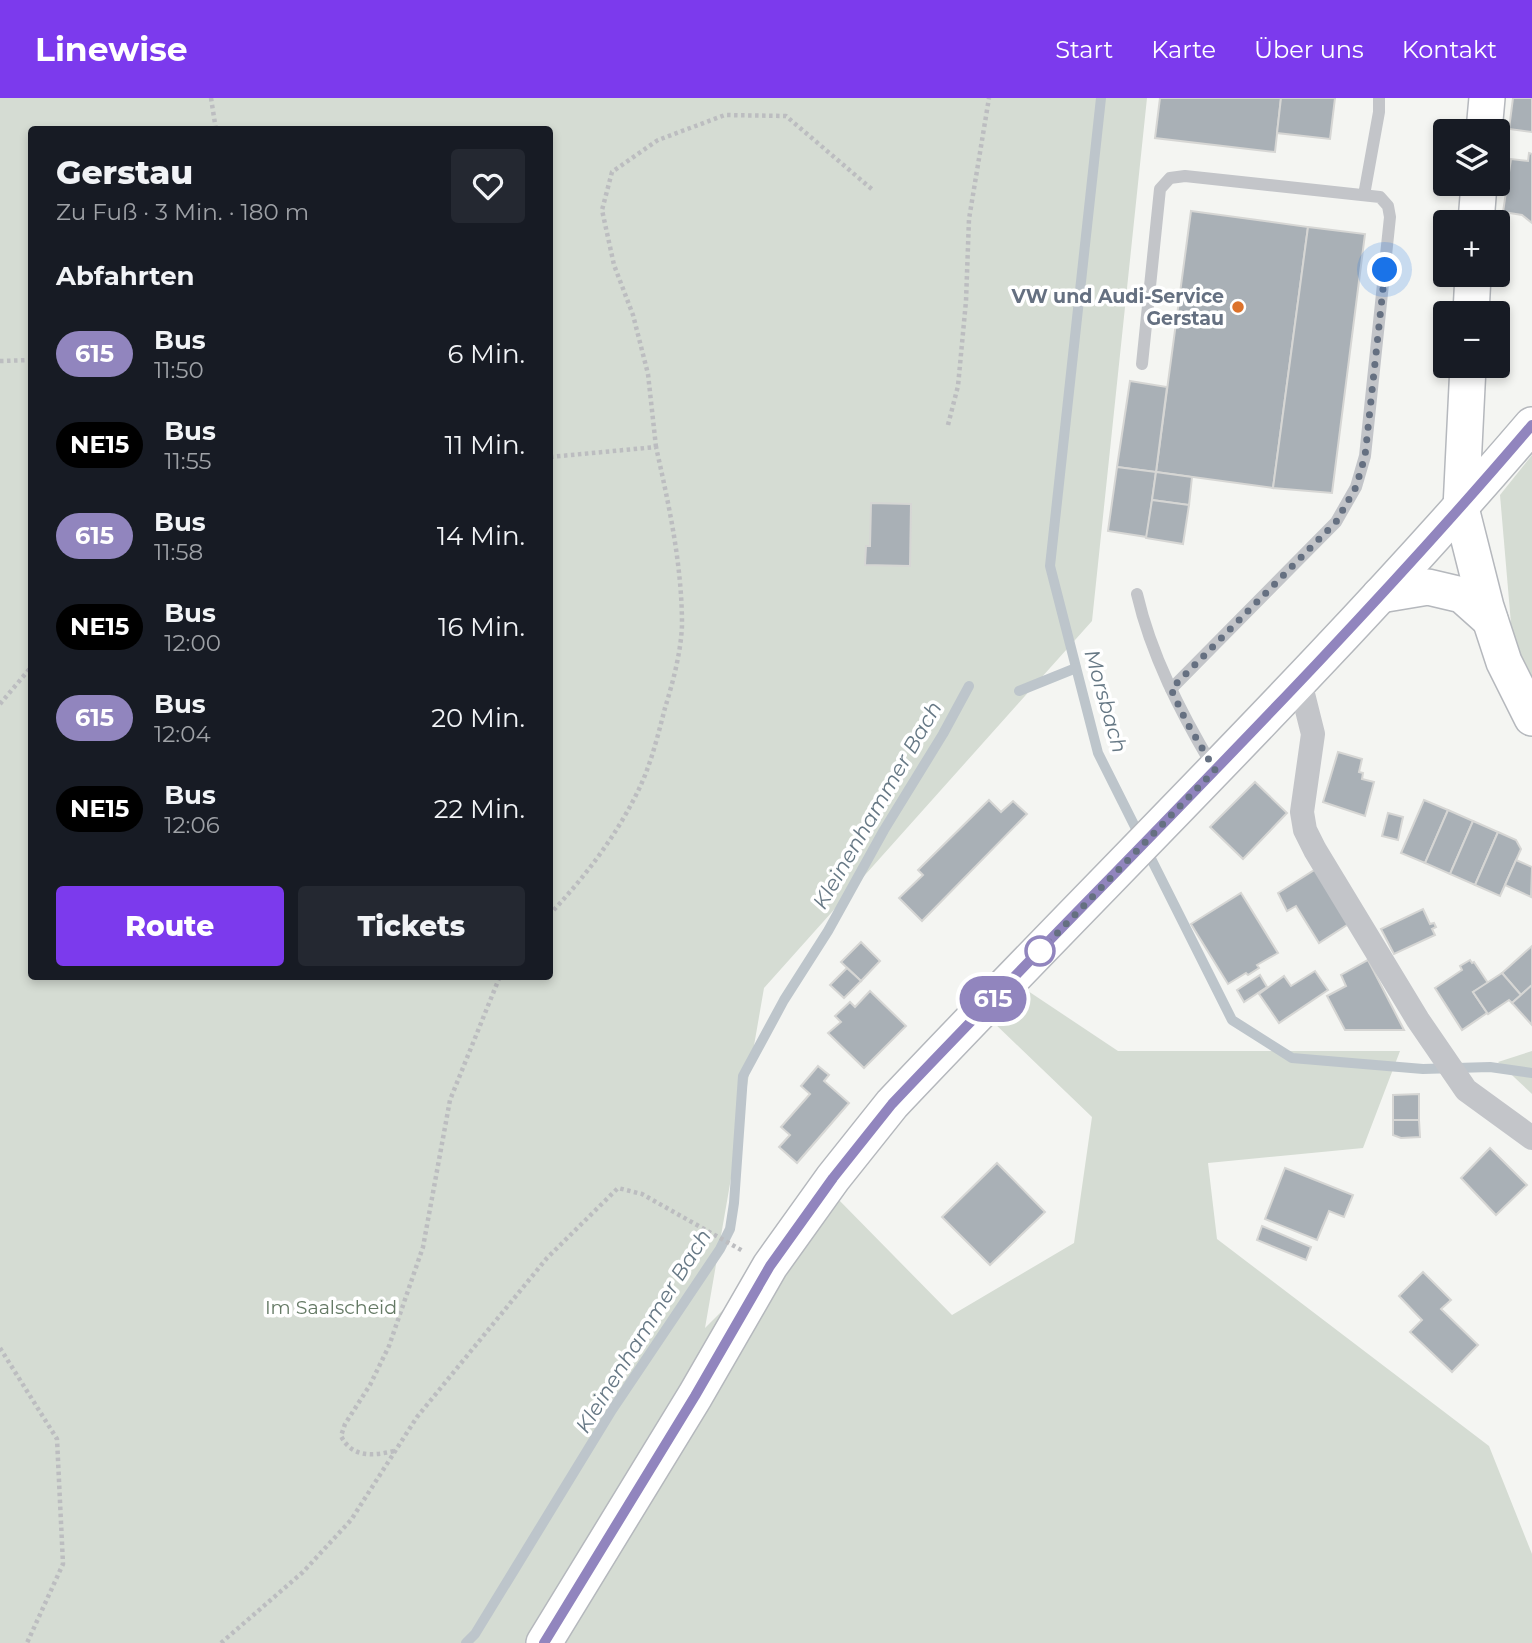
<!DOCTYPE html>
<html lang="de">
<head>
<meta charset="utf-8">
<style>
  body { margin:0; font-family:Montserrat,sans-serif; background:#242831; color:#f1f3f6; height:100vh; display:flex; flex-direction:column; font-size:26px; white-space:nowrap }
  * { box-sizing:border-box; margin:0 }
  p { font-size:23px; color:#9ea1a6 }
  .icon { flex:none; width:38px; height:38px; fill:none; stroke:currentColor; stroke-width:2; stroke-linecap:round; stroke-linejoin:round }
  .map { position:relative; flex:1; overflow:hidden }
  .panel { position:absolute; left:28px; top:28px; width:525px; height:854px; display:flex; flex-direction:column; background:#171b24; border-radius:7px; box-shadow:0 4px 10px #0003 }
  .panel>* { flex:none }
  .badge { padding:0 14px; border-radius:23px; font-size:24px; line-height:46px }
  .controls { position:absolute; left:1433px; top:21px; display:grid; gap:14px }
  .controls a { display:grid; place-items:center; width:77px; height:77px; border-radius:7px; background:#171b24; box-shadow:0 4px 10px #0003; font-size:35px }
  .you { position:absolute; width:35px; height:35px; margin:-18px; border:5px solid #fff; border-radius:50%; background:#1a73e8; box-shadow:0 0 0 10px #1a73e833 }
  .map>.badge { position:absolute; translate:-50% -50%; box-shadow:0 0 0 4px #fff }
  h2 { padding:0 28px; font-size:26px; line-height:63px }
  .round { display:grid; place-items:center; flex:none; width:74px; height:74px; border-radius:7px; background:#242831 }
  .headline { display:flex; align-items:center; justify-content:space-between; height:119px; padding:0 28px }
  h1 { font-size:33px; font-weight:800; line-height:52px }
  .button { display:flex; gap:14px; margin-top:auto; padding:14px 28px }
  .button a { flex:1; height:80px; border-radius:7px; background:#7c3aed; color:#fff; font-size:28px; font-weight:800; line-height:80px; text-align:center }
  .button a+a { background:#242831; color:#f1f3f6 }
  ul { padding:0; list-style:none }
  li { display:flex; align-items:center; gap:21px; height:91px; padding:0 28px }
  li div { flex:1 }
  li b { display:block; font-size:26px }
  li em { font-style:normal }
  li .badge { min-width:77px; font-weight:700; text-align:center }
  header { display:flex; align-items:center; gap:42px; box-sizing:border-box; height:98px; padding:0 35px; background:#7c3aed; color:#fff }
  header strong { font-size:33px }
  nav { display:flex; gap:38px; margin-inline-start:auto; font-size:24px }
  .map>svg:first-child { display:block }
  .green { fill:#d5dcd3; fill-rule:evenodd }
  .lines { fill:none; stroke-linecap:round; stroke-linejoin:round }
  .stream { stroke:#bdc5cb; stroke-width:10 }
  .building { fill:#a9b0b6; stroke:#d6d6d4; stroke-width:2 }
  .secondary-casing { stroke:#b5b8bd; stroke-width:38 }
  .path { stroke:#bcbdc0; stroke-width:4.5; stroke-dasharray:3.5 3.5; stroke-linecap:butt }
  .service { stroke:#c3c5c9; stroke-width:12 }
  .minor { stroke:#c3c5c9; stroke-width:24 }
  .secondary { stroke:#fff; stroke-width:35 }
  .line-casing { stroke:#fff; stroke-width:16 }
  .line { stroke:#9185be; stroke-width:10 }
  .walk { stroke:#657081; stroke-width:7; stroke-dasharray:0 12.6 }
  .poi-dot { fill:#dc722b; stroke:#fff; stroke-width:2.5 }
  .stop-dot { fill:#fff; stroke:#9185be; stroke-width:3.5 }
  .labels { text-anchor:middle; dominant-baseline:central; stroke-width:7; stroke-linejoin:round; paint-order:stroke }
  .poi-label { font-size:19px; font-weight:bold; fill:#657081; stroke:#fff; text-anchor:end }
  .park-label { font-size:19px; fill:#647964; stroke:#fff }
  .water-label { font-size:21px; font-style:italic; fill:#667885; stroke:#fff }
</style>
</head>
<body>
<header>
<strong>Linewise</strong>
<nav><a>Start</a><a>Karte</a><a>Über uns</a><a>Kontakt</a></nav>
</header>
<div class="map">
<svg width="1532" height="1545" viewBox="0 0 1532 1545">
  <rect width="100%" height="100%" fill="#f4f5f2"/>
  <!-- green -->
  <g class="green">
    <path d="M0,0h1147l-55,523 -328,367 -59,340 131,-131 116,118 122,-72 18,-126 -101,-97 31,-33 96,64h282l-37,97 -155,15 9,76 272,207 43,108v89h-1532zM32,32h518v846h-518z"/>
    <path d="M1532,357v223l-19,-31 -13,-152z"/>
    <path d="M1532,953v43l-34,-32z"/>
  </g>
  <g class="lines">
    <!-- stream -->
    <g class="stream">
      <path d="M1101,0l-51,468 48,187 134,267 60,38 131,11 67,-2 42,6"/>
      <path d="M1019,593l57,-23"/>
      <path d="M466,1545l9,-9 137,-224 108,-161 10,-20 4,-26 9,-127 41,-76 44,-69 56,-101 59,-96 26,-48"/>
    </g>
  </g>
  <!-- building -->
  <g class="building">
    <path d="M1160,0h121l-6,54 -120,-14z"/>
    <path d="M1281,0h54l-5,41 -53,-6z"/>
    <path d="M1513,0h19v34l-23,-3z"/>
    <path d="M1529,55l3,1v69l-10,-8 -19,-3 8,-53 17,2z"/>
    <path d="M1191,113l117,16 -35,261 -117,-16z"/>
    <path d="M1308,129l57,7 -33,259 -59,-5z"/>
    <path d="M1130,283l37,6 -11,85 -39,-5z"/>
    <path d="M1117,369l39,5 -9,65 -39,-6z"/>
    <path d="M1156,374l36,5 -3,28 -37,-5z"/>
    <path d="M1152,402l37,5 -6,39 -37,-6z"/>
    <path d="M871,405l40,1 -1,62 -45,-1 1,-19h4z"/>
    <path d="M1338,654l24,7 -3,13 4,1 -1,6 12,3 -9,34 -42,-14z"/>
    <path d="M1255,684l32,31 -44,46 -33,-32z"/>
    <path d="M989,702l12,12 12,-11 14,13 -105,107 -23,-23 24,-23 -5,-5z"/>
    <path d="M1424,702l24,10 -23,53 -24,-10z"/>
    <path d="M1448,712l25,11 -23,53 -25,-11z"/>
    <path d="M1388,715l15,4 -5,23 -16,-4z"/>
    <path d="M1473,723l25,11 -23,53 -25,-11z"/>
    <path d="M1498,734l18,8 5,9 -21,47 -25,-11z"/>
    <path d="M1516,762l16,7 -1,30 -26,-12z"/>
    <path d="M1316,771l34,54 -31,20 -23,-37 -9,5 -9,-18z"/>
    <path d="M1241,795l37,60 -21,12 2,3 -11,7 -2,-2 -18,11 -37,-60z"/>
    <path d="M1423,811l7,15 4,-1 2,4 -4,2 3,6 -41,19 -13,-25z"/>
    <path d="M861,844l19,19 -19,20 -20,-19z"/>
    <path d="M1532,848v39l-11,10 -19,-22z"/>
    <path d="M1368,862l36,70h-59l-18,-34 19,-10 -5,-11z"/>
    <path d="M1470,862l2,3 2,-1 14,21 -15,9 14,21 -25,17 -27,-42 27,-18 -2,-4z"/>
    <path d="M847,870l14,13 -17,17 -14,-13z"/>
    <path d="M1315,873l13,19 -49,33 -20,-29 25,-18 7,10z"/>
    <path d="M1502,875l19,22 -9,8 -3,-3 -21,14 -15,-22z"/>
    <path d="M1260,877l7,12 -23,15 -7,-12z"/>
    <path d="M1532,887v40l-20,-22z"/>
    <path d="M870,893l36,35 -42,42 -36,-35 13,-11 -6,-6 15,-14 5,5z"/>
    <path d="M818,968l11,9 -5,6 25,22 -52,60 -18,-16 11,-12 -9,-8 29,-33 -9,-8z"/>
    <path d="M1419,996v26h-26v-25z"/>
    <path d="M1393,1022h26l1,17 -19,1 -8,-3z"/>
    <path d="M1490,1050l37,37 -31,30 -35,-37z"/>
    <path d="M997,1065l48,49 -55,53 -48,-48z"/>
    <path d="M1285,1070l68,27 -9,22 -15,-6 -12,29 -52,-21z"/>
    <path d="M1262,1128l49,21 -5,13 -49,-20z"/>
    <path d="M1423,1174l28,28 -10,9 37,36 -26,27 -42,-40 12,-12 -23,-24z"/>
  </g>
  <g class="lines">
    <defs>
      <g id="secondary">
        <path d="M1484,33l3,-33"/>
        <path d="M1476,124l3,-38"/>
        <path d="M1471,215l2,-38"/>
        <path d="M1468,268l-7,142 25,99 18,55 28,56"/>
        <path d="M1380,497l48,-8 34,8 28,25"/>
        <path d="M544,1545l151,-247 75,-130 63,-88 59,-74c214,-227 438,-443 640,-679"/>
      </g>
    </defs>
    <!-- secondary casing -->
    <use href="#secondary" class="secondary-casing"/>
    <!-- path -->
    <g class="path">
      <path d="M211,0l5,32"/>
      <path d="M0,263l32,-1"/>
      <path d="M948,327l10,-39 8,-85 3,-82 20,-121"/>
      <path d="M656,349l-8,-73 -15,-59 -19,-50 -12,-55 10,-38 46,-32 67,-25 61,1 88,75"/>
      <path d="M550,359l106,-10c13,58 26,118 26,178 -1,27 -9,57 -17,83 -7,27 -14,56 -26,81 -22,46 -54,88 -89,125"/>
      <path d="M0,606l32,-38"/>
      <path d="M0,1250l57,91 6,125 -36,79"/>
      <path d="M394,1353c-21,5 -42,7 -53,-15l4,-12 25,-39 19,-39 34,-99 27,-147 50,-124"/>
      <path d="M221,1545l82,-71 48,-52 66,-103 130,-159 71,-70 24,6 101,57"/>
    </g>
    <!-- service -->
    <g class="service">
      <path d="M1364,97l15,-83v-14"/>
      <path d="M1142,266l18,-175 10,-11 15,-2 195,21 8,9 2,11 -25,239 -9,31 -20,35 -165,167"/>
      <path d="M1137,496c14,61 44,119 76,173"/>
    </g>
    <!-- minor -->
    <path class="minor" d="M1300,584l13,52 -11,78 3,18 10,20 103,170 48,70 66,48"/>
    <!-- secondary -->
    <use href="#secondary" class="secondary"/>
  </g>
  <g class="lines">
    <defs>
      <path id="line" d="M544,1545l151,-247 75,-130 63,-88 59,-74c214,-226 438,-442 640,-679"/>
    </defs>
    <!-- line casing -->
    <use href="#line" class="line-casing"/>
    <!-- line -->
    <use href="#line" class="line"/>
    <!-- walk -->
    <path class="walk" d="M1040,853l175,-181 -29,-49 -15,-32 165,-167 20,-35 9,-31 20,-186"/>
  </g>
  <!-- markers -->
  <circle class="poi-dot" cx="1238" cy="209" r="7"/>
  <circle class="stop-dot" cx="1040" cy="853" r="14"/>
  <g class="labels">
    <!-- poi labels -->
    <g class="poi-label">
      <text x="1224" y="198">VW und Audi-Service<tspan x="1224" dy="22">Gerstau</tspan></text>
    </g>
    <!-- park labels -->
    <g class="park-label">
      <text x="331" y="1209">Im Saalscheid</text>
    </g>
    <!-- water labels -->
    <g class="water-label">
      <text transform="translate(1106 603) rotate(74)">Morsbach</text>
      <text transform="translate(877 707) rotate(-60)">Kleinenhammer Bach</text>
      <text transform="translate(643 1233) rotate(-58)">Kleinenhammer Bach</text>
    </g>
  </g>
</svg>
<div class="controls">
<a><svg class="icon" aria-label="layers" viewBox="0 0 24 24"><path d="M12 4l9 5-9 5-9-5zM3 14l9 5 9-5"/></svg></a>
<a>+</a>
<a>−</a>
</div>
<div class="you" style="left:1385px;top:172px"></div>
<b class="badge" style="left:993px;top:901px;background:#9185be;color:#fff">615</b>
<section class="panel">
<div class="headline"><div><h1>Gerstau</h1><p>Zu Fuß · 3 Min. · 180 m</p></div><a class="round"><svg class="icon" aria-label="heart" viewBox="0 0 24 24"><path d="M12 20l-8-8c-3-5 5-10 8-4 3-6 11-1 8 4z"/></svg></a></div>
<h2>Abfahrten</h2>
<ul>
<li><span class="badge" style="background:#9185be;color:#fff">615</span><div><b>Bus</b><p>11:50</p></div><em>6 Min.</em></li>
<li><span class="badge" style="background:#000;color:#fff">NE15</span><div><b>Bus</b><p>11:55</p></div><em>11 Min.</em></li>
<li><span class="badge" style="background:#9185be;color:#fff">615</span><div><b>Bus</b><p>11:58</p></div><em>14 Min.</em></li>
<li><span class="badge" style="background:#000;color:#fff">NE15</span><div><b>Bus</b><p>12:00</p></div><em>16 Min.</em></li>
<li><span class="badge" style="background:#9185be;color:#fff">615</span><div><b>Bus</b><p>12:04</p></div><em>20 Min.</em></li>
<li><span class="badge" style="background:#000;color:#fff">NE15</span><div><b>Bus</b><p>12:06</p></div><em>22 Min.</em></li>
</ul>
<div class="button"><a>Route</a><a>Tickets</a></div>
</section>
</div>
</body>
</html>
